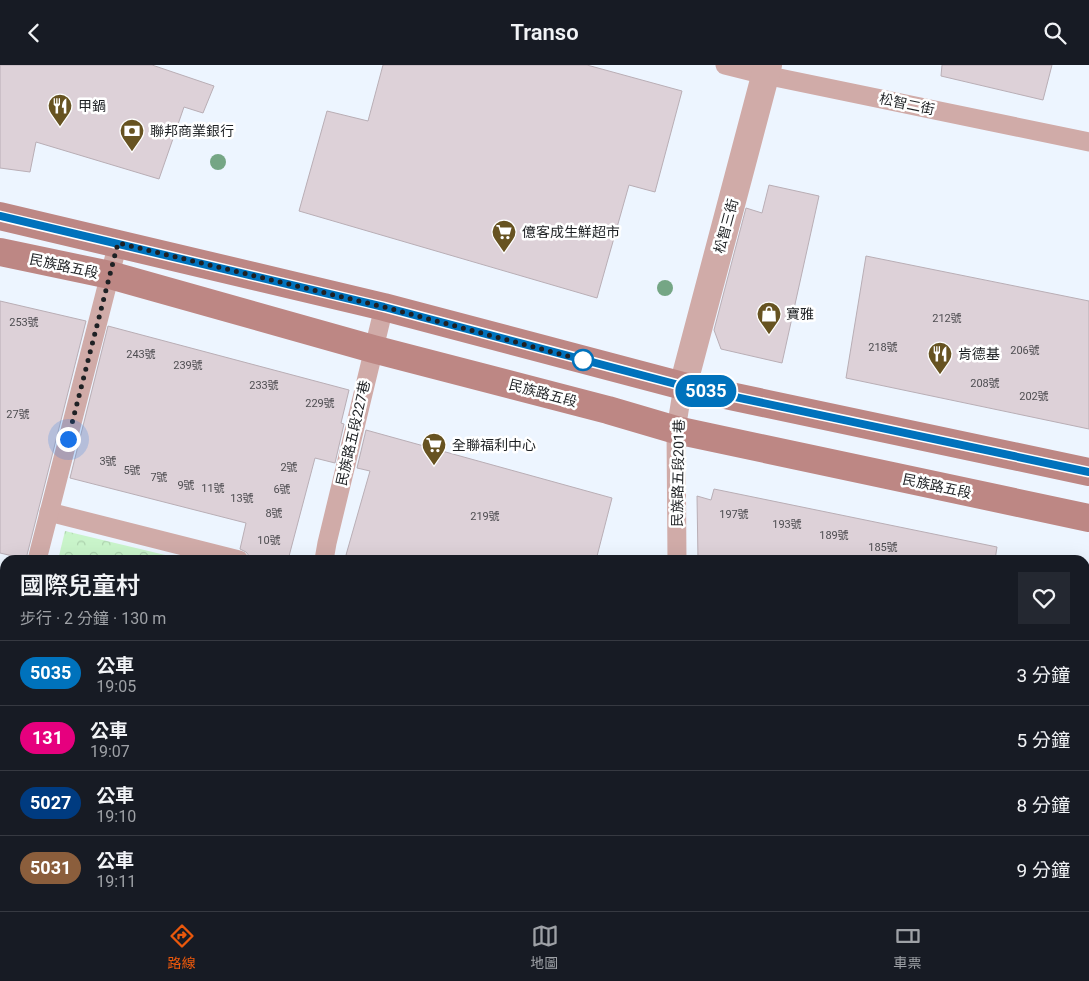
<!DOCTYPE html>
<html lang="zh-TW">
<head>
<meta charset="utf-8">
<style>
  body { margin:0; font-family:Roboto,"Noto Sans TC",sans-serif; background:#242831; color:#f1f3f6; height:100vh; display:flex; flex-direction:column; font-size:19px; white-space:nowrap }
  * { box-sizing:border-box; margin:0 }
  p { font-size:16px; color:#9ea1a6 }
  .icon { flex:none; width:28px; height:28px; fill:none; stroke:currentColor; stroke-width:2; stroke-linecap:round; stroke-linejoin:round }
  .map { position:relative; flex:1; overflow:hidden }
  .sheet { position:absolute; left:0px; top:490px; width:1090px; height:356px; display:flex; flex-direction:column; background:#171b24; border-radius:15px 15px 0 0; box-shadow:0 5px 20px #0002 }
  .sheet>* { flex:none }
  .badge { padding:0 10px; border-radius:16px; font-size:18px; line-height:32px }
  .you { position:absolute; width:25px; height:25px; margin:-12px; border:4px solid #fff; border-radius:50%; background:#1a73e8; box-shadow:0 0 0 8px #1a73e833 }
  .map>.badge { position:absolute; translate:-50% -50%; box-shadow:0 0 0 2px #fff }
  .round { display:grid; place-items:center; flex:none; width:52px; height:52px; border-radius:0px; background:#242831 }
  .headline { display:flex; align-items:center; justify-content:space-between; height:85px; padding:0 20px }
  h1 { font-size:24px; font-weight:600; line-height:38px }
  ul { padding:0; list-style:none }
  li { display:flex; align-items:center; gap:15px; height:65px; padding:0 20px; border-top:1px solid #363941 }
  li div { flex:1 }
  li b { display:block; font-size:19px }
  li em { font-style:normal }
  li .badge { min-width:55px; font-weight:700; text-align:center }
  header { display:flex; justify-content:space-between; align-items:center; height:65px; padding:0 20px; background:#171b24; font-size:22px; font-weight:600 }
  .dock { display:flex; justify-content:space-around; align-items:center; height:70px; border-top:1px solid #363941; background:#171b24; font-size:14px; color:#9ea1a6 }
  .dock a { display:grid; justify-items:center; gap:2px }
  .dock .on { color:#ea580c }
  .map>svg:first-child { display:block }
  .park { fill:url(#park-crowns) }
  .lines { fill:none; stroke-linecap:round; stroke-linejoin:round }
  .stream { stroke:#93c4fe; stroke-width:10 }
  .building { fill:#ddd1d8; stroke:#b9aeb5 }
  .lane { stroke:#d0aba8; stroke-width:19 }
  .street { stroke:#d0aba8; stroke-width:28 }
  .secondary { stroke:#bd8784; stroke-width:28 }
  .tree { fill:#75a685 }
  .line-casing { stroke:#fff; stroke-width:11 }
  .line { stroke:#0072bc; stroke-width:8 }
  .walk { stroke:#1e2124; stroke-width:5; stroke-dasharray:0 9 }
  .stop-dot { fill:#fff; stroke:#0072bc; stroke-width:2.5 }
  .labels { text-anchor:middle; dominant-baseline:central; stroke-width:5; stroke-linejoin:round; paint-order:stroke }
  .number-label { font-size:11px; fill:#4e4d51 }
  .street-label { font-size:14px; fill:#1e2124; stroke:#fff }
  .poi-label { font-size:14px; fill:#1e2124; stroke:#fff; text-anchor:start }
</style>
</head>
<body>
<header><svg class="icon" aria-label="back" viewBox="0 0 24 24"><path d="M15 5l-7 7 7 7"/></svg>Transo<svg class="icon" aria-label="search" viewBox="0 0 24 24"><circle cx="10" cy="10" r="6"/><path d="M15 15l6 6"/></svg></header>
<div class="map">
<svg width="1089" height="846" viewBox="0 0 1089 846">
  <defs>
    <pattern id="park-crowns" width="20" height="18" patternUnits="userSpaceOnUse" patternTransform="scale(1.25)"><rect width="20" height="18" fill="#c9f4ca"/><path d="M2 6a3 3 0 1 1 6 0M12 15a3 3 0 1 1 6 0" fill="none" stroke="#acd1ad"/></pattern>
  </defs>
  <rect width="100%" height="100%" fill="#edf5ff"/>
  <!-- park -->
  <path class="park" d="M65,466l121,29h-128z"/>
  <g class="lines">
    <!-- stream -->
    <g class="stream">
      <path d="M0,664l5,2"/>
      <path d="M1085,811h4"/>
    </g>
  </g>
  <!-- building -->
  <g class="building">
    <path d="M0,0h152l62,21 -11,27 -19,-6 -25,72 -123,-37 -6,30 -30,-4z"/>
    <path d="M383,0h204l95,26 -27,101 -26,-7 -32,113 -298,-87 28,-100 41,10z"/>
    <path d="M942,0h110l-9,35 -102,-24z"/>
    <path d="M769,120l50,11 -37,167 -61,-14 -7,-19 32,-122 16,5z"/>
    <path d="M866,191l223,45v128l-243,-51z"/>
    <path d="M0,236l86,20 -60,238 -26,-6z"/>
    <path d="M108,261l241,64 -8,33 3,1 -9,39 -20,-5 -27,102h-25l-13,-3 -4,-5 -6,-3 6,-26 -176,-45z"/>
    <path d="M366,365l246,68 -16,62h-232l-18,-5 24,-84 -13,-3z"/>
    <path d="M714,424l283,58 -2,13h-297l-1,-64 14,4z"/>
  </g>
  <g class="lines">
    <!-- lane -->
    <g class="lane">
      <path d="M725,0l40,10 324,67"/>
      <path d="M49,447l190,48"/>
      <path d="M37,495l81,-317"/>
      <path d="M324,495l3,-17 57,-236"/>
      <path d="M677,495l-1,-130 7,-44"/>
      <path d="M1085,552l4,-1"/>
      <path d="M2,633l3,-13"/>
      <path d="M1085,778l4,1"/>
      <path d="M0,828h5"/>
      <path d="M786,841l31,5"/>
      <path d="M624,846l2,-5"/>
      <path d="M678,846l1,-5"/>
    </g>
    <!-- street -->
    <path class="street" d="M683,321l85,-321"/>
    <!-- secondary -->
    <g class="secondary">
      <path d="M0,151l384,91 299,79 406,86"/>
      <path d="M0,187l110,23 263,74 235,61 68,20 413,88"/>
    </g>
  </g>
  <!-- trees -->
  <g class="tree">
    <circle cx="218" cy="97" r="8"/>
    <circle cx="665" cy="223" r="8"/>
  </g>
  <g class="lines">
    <defs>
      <path id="line" d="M0,151l384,91 299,79 406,86"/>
    </defs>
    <!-- line casing -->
    <use href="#line" class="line-casing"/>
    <!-- line -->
    <use href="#line" class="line"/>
    <!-- walk -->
    <path class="walk" d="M68,374l50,-196 266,64 206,55 -7,-2"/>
  </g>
  <!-- icons -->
  <defs>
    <symbol id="restaurant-pin" viewBox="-11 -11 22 30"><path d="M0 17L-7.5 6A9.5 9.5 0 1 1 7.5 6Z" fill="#675321" stroke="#fff"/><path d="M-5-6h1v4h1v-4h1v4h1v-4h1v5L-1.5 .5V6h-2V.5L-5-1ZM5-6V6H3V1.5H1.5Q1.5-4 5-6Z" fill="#fff"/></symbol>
    <symbol id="bank-pin" viewBox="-11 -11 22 30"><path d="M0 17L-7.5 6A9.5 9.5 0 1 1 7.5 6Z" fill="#675321" stroke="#fff"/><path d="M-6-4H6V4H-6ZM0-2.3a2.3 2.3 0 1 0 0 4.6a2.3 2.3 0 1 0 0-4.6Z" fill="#fff"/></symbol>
    <symbol id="supermarket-pin" viewBox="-11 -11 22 30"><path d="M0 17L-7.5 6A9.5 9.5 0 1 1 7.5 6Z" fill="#675321" stroke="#fff"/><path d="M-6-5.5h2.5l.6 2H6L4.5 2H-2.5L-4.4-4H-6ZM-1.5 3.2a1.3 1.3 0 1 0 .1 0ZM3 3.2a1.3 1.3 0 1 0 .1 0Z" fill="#fff"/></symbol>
    <symbol id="shop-pin" viewBox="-11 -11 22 30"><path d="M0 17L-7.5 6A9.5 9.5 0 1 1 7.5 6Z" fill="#675321" stroke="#fff"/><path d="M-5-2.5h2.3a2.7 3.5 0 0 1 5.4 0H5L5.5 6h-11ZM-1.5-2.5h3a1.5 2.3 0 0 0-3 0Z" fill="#fff"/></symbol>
  </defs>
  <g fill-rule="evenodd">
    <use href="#restaurant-pin" x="46" y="27" width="28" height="38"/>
    <use href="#bank-pin" x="118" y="52" width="28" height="38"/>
    <use href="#supermarket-pin" x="490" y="153" width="28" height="38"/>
    <use href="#shop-pin" x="755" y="235" width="28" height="38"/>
    <use href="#restaurant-pin" x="926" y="275" width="28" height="38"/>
    <use href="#supermarket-pin" x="420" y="366" width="28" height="38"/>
  </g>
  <!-- markers -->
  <circle class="stop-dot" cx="583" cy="295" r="10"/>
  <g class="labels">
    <!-- number labels -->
    <g class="number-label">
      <text x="947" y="253">212號</text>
      <text x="24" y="257">253號</text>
      <text x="883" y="282">218號</text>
      <text x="1025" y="285">206號</text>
      <text x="141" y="289">243號</text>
      <text x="188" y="300">239號</text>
      <text x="985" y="318">208號</text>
      <text x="264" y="320">233號</text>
      <text x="1034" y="331">202號</text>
      <text x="320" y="338">229號</text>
      <text x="18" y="349">27號</text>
      <text x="108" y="396">3號</text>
      <text x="289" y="402">2號</text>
      <text x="132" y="405">5號</text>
      <text x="159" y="412">7號</text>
      <text x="186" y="420">9號</text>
      <text x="213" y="423">11號</text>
      <text x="282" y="424">6號</text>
      <text x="242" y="433">13號</text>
      <text x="274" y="448">8號</text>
      <text x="734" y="449">197號</text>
      <text x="485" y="451">219號</text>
      <text x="787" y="459">193號</text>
      <text x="834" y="470">189號</text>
      <text x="269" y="475">10號</text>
      <text x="883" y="482">185號</text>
    </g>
    <!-- street labels -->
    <g class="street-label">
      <text transform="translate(907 39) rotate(12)">松智二街</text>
      <text transform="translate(726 161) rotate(-75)">松智三街</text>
      <text transform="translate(64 201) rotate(12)">民族路五段</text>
      <text transform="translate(543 328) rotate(15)">民族路五段</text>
      <text transform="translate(353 368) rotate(-77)">民族路五段227巷</text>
      <text transform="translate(678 408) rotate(-89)">民族路五段201巷</text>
      <text transform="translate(937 421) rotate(12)">民族路五段</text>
    </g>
    <!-- poi labels -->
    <g class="poi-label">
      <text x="78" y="41">甲鍋</text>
      <text x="150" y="66">聯邦商業銀行</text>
      <text x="522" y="167">億客成生鮮超市</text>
      <text x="786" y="249">寶雅</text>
      <text x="958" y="289">肯德基</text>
      <text x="452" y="380">全聯福利中心</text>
    </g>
  </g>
</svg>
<div class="you" style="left:68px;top:374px"></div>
<b class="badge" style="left:706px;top:326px;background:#0072bc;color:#fff">5035</b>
<section class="sheet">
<div class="headline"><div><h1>國際兒童村</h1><p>步行 · 2 分鐘 · 130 m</p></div><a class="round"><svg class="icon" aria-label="heart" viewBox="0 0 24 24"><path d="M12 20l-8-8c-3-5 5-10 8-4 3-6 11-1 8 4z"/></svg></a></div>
<ul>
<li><span class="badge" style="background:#0072bc;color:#fff">5035</span><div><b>公車</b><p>19:05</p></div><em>3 分鐘</em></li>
<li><span class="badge" style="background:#e6007e;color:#fff">131</span><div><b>公車</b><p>19:07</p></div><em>5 分鐘</em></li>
<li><span class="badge" style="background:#003b80;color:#fff">5027</span><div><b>公車</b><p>19:10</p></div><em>8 分鐘</em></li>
<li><span class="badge" style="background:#8b5e3c;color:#fff">5031</span><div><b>公車</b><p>19:11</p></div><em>9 分鐘</em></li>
</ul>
</section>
</div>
<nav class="dock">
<a class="on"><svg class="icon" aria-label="directions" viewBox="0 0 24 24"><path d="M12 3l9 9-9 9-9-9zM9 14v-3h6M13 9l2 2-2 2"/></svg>路線</a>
<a><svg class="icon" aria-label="map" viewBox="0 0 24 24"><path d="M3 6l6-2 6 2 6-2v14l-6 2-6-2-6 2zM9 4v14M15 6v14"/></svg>地圖</a>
<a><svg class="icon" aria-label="tickets" viewBox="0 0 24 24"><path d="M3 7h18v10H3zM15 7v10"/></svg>車票</a>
</nav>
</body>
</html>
